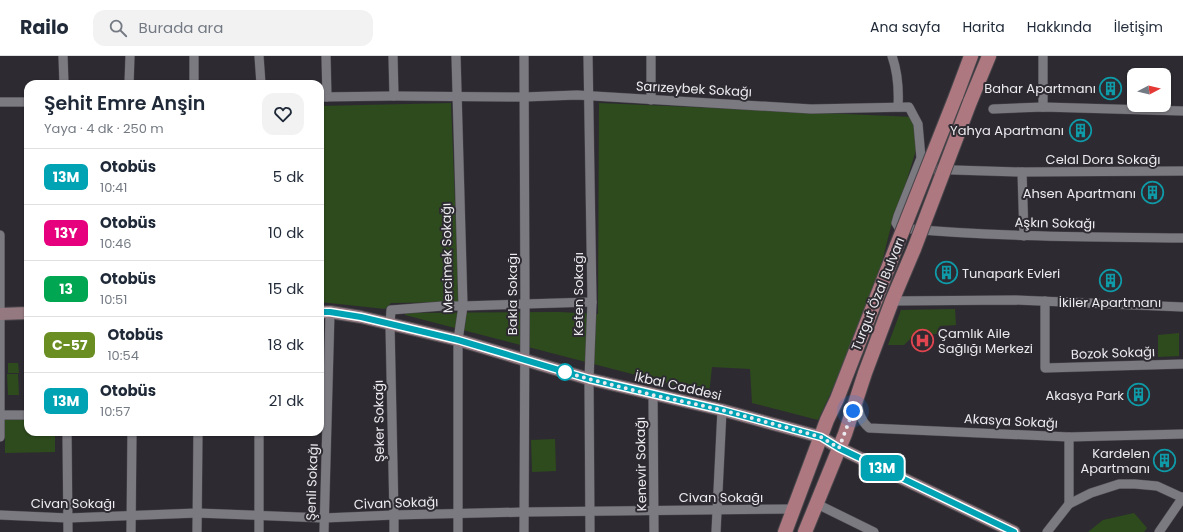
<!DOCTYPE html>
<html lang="tr">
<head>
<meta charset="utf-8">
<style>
  body { margin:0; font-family:Poppins,sans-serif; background:#f2f2f3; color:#1f2937; height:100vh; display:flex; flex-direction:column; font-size:15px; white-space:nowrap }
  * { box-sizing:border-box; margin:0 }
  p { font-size:13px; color:#747a83 }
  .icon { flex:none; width:22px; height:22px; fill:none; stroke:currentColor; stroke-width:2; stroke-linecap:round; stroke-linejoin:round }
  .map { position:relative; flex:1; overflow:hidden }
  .panel { position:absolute; left:24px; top:24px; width:300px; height:356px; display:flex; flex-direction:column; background:#fff; border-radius:12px; box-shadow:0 1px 3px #0004 }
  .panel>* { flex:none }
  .badge { padding:0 8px; border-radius:6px; font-size:14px; line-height:26px }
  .needle { width:26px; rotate:83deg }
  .buttons { position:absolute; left:1127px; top:12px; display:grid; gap:8px }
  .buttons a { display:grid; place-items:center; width:44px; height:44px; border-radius:8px; background:#fff; box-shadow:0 1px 3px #0004; font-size:20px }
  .you { position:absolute; width:20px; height:20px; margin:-10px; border:3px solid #fff; border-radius:50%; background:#1a73e8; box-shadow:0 0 0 6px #1a73e833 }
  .map>.badge { position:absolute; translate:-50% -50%; box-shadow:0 0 0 2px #fff }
  .round { display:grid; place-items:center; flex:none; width:42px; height:42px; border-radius:12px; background:#f2f2f3 }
  .summary { display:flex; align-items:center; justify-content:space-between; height:68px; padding:0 20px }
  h1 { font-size:19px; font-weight:600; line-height:30px }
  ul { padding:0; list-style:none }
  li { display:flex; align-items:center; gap:12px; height:56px; padding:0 20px; border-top:1px solid #e0e1e3 }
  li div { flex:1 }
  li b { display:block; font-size:15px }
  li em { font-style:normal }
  li .badge { min-width:44px; font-weight:700; text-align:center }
  header { display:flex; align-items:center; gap:24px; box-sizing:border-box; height:56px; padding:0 20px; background:#fff; border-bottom:1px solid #e0e1e3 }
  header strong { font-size:19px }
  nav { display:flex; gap:22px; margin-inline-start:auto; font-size:14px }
  .search { width:280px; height:36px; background:#f2f2f3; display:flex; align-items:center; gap:10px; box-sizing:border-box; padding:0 14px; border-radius:12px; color:#747a83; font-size:15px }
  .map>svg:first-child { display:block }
  .green { fill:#2e4b1d }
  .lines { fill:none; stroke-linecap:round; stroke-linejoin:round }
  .street-casing { stroke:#49474c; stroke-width:10 }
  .secondary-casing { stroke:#49474c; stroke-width:14 }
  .primary-casing { stroke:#49474c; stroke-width:16 }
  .street { stroke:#7c7a81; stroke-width:9 }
  .secondary { stroke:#957981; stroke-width:12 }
  .primary { stroke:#ae7880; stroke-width:14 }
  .primary-bridge-casing { stroke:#49474c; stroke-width:16; stroke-linecap:butt }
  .primary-bridge { stroke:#ae7880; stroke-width:14 }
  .line-casing { stroke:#fff; stroke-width:9 }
  .line { stroke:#00a3b4; stroke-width:6 }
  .walk { stroke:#ebeaee; stroke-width:4; stroke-dasharray:0 7.2 }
  .stop-dot { fill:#fff; stroke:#00a3b4; stroke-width:2 }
  .labels { text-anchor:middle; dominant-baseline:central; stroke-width:4; stroke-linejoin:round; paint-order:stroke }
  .poi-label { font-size:13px; fill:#ebeaee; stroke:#2d2b31; text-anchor:end }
  .street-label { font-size:13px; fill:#ebeaee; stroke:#2d2b31 }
</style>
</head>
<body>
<header>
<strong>Railo</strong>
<div class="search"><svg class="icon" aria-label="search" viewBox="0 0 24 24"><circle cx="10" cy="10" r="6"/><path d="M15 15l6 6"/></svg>Burada ara</div>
<nav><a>Ana sayfa</a><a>Harita</a><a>Hakkında</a><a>İletişim</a></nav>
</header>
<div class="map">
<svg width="1183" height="476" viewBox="0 0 1183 476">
  <rect width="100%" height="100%" fill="#2d2b31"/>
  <!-- green -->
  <g class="green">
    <path d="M451,47l8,199 -68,1 -6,6 -65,-7v-196z"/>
    <path d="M599,47l314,14 4,30 -12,39 -14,40 -20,81 -53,113 -66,-17 -2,-34 -38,-2 -3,27 -304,-79v-2l154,-1 39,2z"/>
    <path d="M955,253l1,16 -16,1 -2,3 -1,5 -23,1 -10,10h-16l13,-35z"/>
    <path d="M1179,277v23l-21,1v-22z"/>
    <path d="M8,307h10l1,10h-11z"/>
    <path d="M7,318h11l1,21h-11z"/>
    <path d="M5,364h23v12h27v20l-50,1z"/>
    <path d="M555,383l1,32 -24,1 -1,-32z"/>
    <path d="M1134,457l13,15 -3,4h-56l15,-12z"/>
  </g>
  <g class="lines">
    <defs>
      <g id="street">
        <path d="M63,0l1,28"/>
        <path d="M259,0l2,28"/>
        <path d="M326,0l1,41"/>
        <path d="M393,0l1,40"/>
        <path d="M456,0l7,250 -5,34v192"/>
        <path d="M524,0l1,247 -1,229"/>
        <path d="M588,0l4,246 -3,77 1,153"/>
        <path d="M651,0v44"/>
        <path d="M892,0c6,17 7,33 6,51"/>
        <path d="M129,28l1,-28"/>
        <path d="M194,28v-28"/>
        <path d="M320,41l74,-1 130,1 53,-2 234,14 98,-2 9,17 3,34 -23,58 -2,7 3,5c94,9 189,9 284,10"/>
        <path d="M0,46h28"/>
        <path d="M1043,51v-51"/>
        <path d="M993,53l50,-2 140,4"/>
        <path d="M922,113l100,3 161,-1"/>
        <path d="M1022,116l2,64"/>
        <path d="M0,179v202"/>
        <path d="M892,245l123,-1 168,7"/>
        <path d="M1045,245v67l138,-4"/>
        <path d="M653,339l1,137"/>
        <path d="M857,345c2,11 3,19 12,27l200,9 114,-3"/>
        <path d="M0,359h28"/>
        <path d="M67,376l1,100"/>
        <path d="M817,448l57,28"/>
        <path d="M1069,448v-67"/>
        <path d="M0,459l68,3 129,-5 127,5 70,-3 131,-3 268,-3"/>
        <path d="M131,476l1,-100"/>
        <path d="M197,476l1,-100"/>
        <path d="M259,476v-100"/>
        <path d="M324,476l6,-220"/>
        <path d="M394,476v-17l-4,-190 1,-15 52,-4h20l129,-4"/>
        <path d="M716,476l6,-122"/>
        <path d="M1047,476l22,-28 22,-11 28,-9h16l22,2 26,12"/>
        <path d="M1159,476l24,-35"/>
      </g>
      <g id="secondary">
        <path d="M320,256h10l31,5 97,23 131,39 133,31 99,27 18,11 175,84"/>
        <path d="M0,258l28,-1"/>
      </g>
      <g id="primary">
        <path d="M956,40l15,-40"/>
        <path d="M970,46l19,-46"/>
        <path d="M785,476l42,-112 10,-21 60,-154"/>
        <path d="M805,476l40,-98 20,-61 27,-72 22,-52"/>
      </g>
    </defs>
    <!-- street casing -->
    <use href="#street" class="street-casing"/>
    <!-- secondary casing -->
    <use href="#secondary" class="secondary-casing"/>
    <!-- primary casing -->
    <use href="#primary" class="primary-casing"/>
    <!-- street -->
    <use href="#street" class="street"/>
    <!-- secondary -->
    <use href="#secondary" class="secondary"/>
    <!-- primary -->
    <use href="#primary" class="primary"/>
    <defs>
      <g id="primary-bridge">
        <path d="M897,189l59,-149"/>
        <path d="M914,193l56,-147"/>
      </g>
    </defs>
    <!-- primary-bridge casing -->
    <use href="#primary-bridge" class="primary-bridge-casing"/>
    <!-- primary-bridge -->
    <use href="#primary-bridge" class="primary-bridge"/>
  </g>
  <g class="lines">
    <defs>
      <path id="line" d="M320,256h10l31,5 97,23 131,39 133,31 99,27 18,11 175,84"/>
    </defs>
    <!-- line casing -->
    <use href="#line" class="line-casing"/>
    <!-- line -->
    <use href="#line" class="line"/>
    <!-- walk -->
    <path class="walk" d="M565,316h-1l25,7 64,16 69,15 99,27 18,11 14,-37"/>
  </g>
  <!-- icons -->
  <defs>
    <symbol id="building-ring" viewBox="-11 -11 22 22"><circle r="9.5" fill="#2d2b31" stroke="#0f9aa8" stroke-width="1.5"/><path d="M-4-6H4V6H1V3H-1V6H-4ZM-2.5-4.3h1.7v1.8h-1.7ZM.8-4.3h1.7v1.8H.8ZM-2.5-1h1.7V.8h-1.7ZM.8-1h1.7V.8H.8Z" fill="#0f9aa8"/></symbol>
    <symbol id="hospital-ring" viewBox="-11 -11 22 22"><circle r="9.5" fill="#2d2b31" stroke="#e0444e" stroke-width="1.5"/><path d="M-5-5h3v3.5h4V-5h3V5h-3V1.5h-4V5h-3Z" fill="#e0444e"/></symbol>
  </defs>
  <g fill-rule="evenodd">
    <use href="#building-ring" x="1098" y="20" width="25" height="25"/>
    <use href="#building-ring" x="1068" y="62" width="25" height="25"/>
    <use href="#building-ring" x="1140" y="124" width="25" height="25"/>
    <use href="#building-ring" x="934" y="204" width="25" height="25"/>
    <use href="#building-ring" x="1098" y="212" width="25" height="25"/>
    <use href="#hospital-ring" x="910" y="272" width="25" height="25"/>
    <use href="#building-ring" x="1126" y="326" width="25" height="25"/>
    <use href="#building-ring" x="1152" y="392" width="25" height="25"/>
  </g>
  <!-- markers -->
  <circle class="stop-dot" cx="565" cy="316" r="8"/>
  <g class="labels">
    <!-- poi labels -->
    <g class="poi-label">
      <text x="1096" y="32">Bahar Apartmanı</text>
      <text x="1064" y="74">Yahya Apartmanı</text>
      <text x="1136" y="137">Ahsen Apartmanı</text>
      <text x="962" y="217" text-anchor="start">Tunapark Evleri</text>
      <text x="1110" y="246" text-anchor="middle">İkiler Apartmanı</text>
      <text x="938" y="277" text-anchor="start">Çamlık Aile<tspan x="938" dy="15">Sağlığı Merkezi</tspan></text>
      <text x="1124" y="339">Akasya Park</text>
      <text x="1150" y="397">Kardelen<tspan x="1150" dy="15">Apartmanı</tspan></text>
    </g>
    <!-- street labels -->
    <g class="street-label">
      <text transform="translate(694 33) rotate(3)">Sarızeybek Sokağı</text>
      <text x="1103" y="103">Celal Dora Sokağı</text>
      <text transform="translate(1055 167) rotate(1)">Aşkın Sokağı</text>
      <text transform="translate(447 202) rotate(-91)">Mercimek Sokağı</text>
      <text transform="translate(512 238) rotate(-90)">Bakla Sokağı</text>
      <text transform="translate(578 238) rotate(-90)">Keten Sokağı</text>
      <text transform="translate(878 238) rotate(-68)">Turgut Özal Bulvarı</text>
      <text transform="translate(1113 297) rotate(-2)">Bozok Sokağı</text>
      <text transform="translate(678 330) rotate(13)">İkbal Caddesi</text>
      <text transform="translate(379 365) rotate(-91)">Şeker Sokağı</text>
      <text transform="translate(1011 365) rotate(3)">Akasya Sokağı</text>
      <text transform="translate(641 408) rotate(-91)">Kenevir Sokağı</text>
      <text transform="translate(312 426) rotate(-88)">Şenli Sokağı</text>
      <text x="721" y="441">Civan Sokağı</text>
      <text x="73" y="447">Civan Sokağı</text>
      <text transform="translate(396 447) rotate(-2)">Civan Sokağı</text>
    </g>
  </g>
</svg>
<div class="buttons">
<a><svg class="needle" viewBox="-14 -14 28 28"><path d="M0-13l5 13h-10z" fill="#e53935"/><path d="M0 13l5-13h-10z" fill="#747a83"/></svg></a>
</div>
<div class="you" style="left:853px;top:355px"></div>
<b class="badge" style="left:882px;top:412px;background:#00a3b4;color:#fff">13M</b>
<section class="panel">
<div class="summary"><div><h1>Şehit Emre Anşin</h1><p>Yaya · 4 dk · 250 m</p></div><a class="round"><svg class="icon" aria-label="heart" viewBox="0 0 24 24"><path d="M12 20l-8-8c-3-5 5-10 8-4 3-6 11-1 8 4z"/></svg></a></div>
<ul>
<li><span class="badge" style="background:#00a3b4;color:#fff">13M</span><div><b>Otobüs</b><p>10:41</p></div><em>5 dk</em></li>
<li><span class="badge" style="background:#e6007e;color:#fff">13Y</span><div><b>Otobüs</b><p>10:46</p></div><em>10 dk</em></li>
<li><span class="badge" style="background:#00a651;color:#fff">13</span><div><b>Otobüs</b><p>10:51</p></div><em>15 dk</em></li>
<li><span class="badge" style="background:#6b8e23;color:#fff">C-57</span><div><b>Otobüs</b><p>10:54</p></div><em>18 dk</em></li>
<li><span class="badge" style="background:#00a3b4;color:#fff">13M</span><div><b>Otobüs</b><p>10:57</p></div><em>21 dk</em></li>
</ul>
</section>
</div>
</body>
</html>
